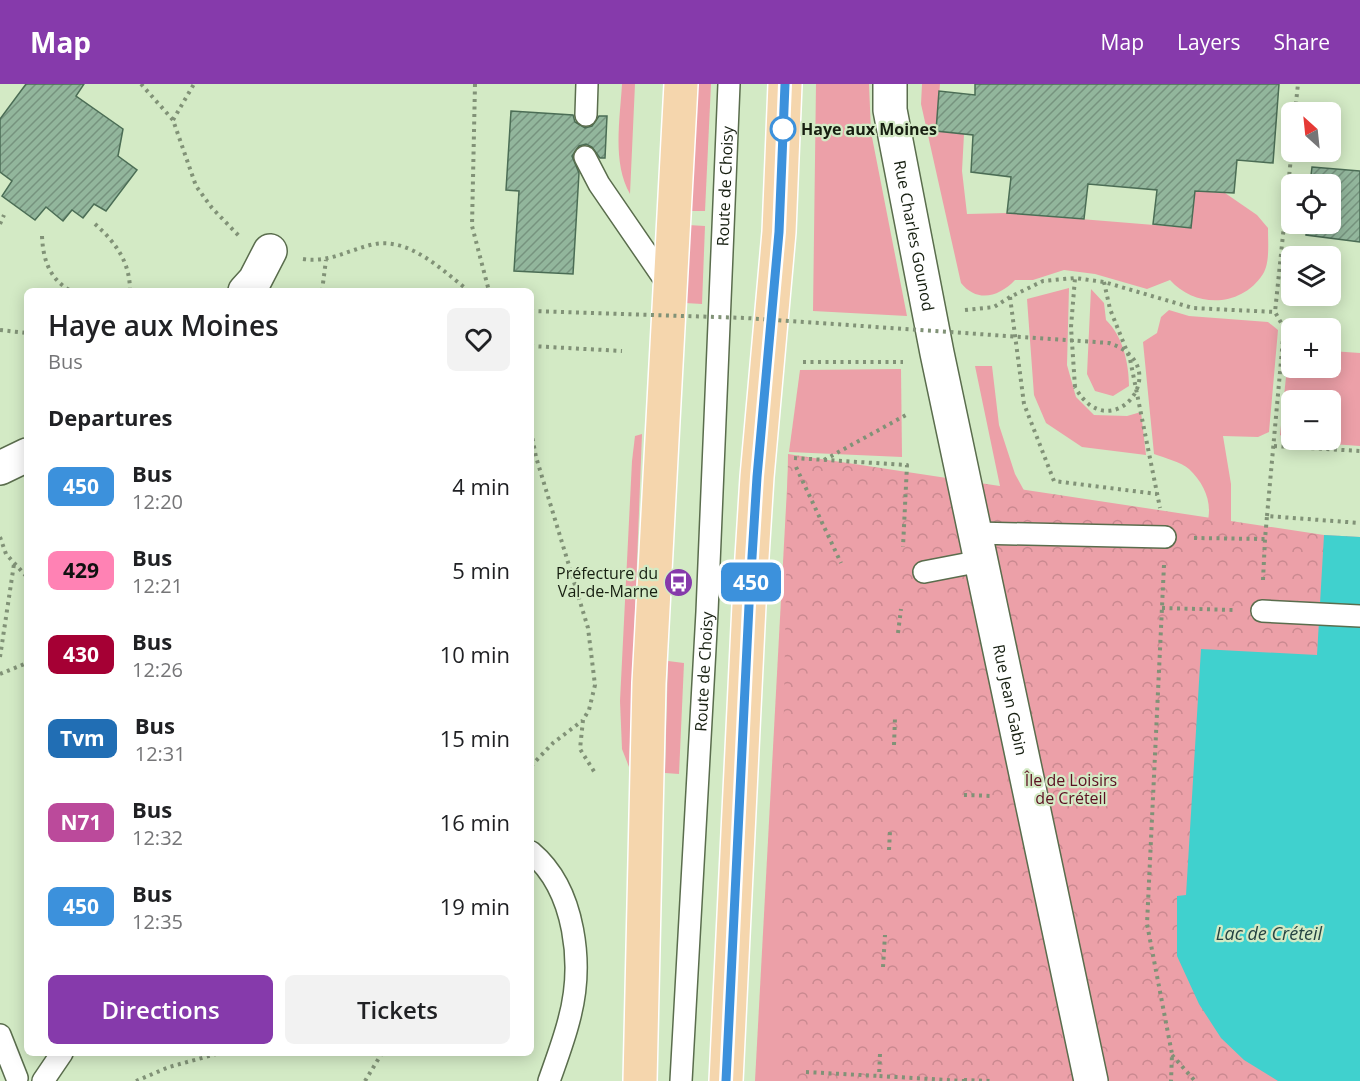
<!DOCTYPE html>
<html lang="en">
<head>
<meta charset="utf-8">
<style>
  body { margin:0; font-family:"Open Sans",sans-serif; background:#f2f2f2; color:#202124; height:100vh; display:flex; flex-direction:column; font-size:22px; white-space:nowrap }
  * { box-sizing:border-box; margin:0 }
  p { font-size:20px; color:#757577 }
  .icon { flex:none; width:33px; height:33px; fill:none; stroke:currentColor; stroke-width:2; stroke-linecap:round; stroke-linejoin:round }
  .map { position:relative; flex:1; overflow:hidden }
  .side { position:absolute; left:24px; top:204px; width:510px; height:768px; display:flex; flex-direction:column; background:#fff; border-radius:9px; box-shadow:0 3px 15px #0003 }
  .side>* { flex:none }
  .badge { padding:0 12px; border-radius:9px; font-size:21px; line-height:39px }
  .needle { width:39px; rotate:333deg }
  .controls { position:absolute; left:1281px; top:18px; display:grid; gap:12px }
  .controls a { display:grid; place-items:center; width:60px; height:60px; border-radius:9px; background:#fff; box-shadow:0 3px 15px #0003; font-size:30px }
  .map>.badge { position:absolute; translate:-50% -50%; box-shadow:0 0 0 3px #fff }
  h2 { padding:0 24px; font-size:22px; line-height:54px }
  .round { display:grid; place-items:center; flex:none; width:63px; height:63px; border-radius:9px; background:#f2f2f2 }
  .overview { display:flex; align-items:center; justify-content:space-between; height:102px; padding:0 24px }
  h1 { font-size:28px; font-weight:600; line-height:45px }
  .cta { display:flex; gap:12px; margin-top:auto; padding:12px 24px }
  .cta a { flex:1; height:69px; border-radius:9px; background:#863aab; color:#fff; font-size:24px; font-weight:600; line-height:69px; text-align:center }
  .cta a+a { background:#f2f2f2; color:#202124 }
  ul { padding:0; list-style:none }
  li { display:flex; align-items:center; gap:18px; height:84px; padding:0 24px }
  li div { flex:1 }
  li b { display:block; font-size:22px }
  li em { font-style:normal }
  li .badge { min-width:66px; font-weight:700; text-align:center }
  header { display:flex; align-items:center; gap:36px; box-sizing:border-box; height:84px; padding:0 30px; background:#863aab; color:#fff }
  header strong { font-size:28px }
  nav { display:flex; gap:33px; margin-inline-start:auto; font-size:21px }
  .map>svg:first-child { display:block }
  .grass { fill:#eca0a8; fill-rule:evenodd }
  .park { fill:url(#park-crowns) }
  .water { fill:#40d1ce }
  .building { fill:url(#building-hatch); stroke:#4b6d55; stroke-width:1.5 }
  .lines { fill:none; stroke-linecap:round; stroke-linejoin:round }
  .lane-casing { stroke:#5a6d4d; stroke-width:24 }
  .street-casing { stroke:#5a6d4d; stroke-width:36 }
  .primary-casing { stroke:#fff; stroke-width:36 }
  .path { stroke:#819277; stroke-width:4; stroke-dasharray:3 4.5; stroke-linecap:butt }
  .lane { stroke:#fff; stroke-width:21 }
  .street { stroke:#fff; stroke-width:33 }
  .primary { stroke:#f5d6ad; stroke-width:33 }
  .path-bridge { stroke:#819277; stroke-width:4; stroke-dasharray:3 4.5; stroke-linecap:butt }
  .line-casing { stroke:#fff; stroke-width:14 }
  .line { stroke:#3c91dc; stroke-width:9 }
  .stop-dot { fill:#fff; stroke:#3c91dc; stroke-width:3 }
  .labels { text-anchor:middle; dominant-baseline:central; stroke-width:4.5; stroke-linejoin:round; paint-order:stroke }
  .stop-label { font-size:16px; font-weight:bold; fill:#171f11; stroke:#d3eac5; text-anchor:start }
  .street-label { font-size:16px; fill:#171f11; stroke:#d3eac5 }
  .poi-label { font-size:16px; fill:#171f11; stroke:#d3eac5; text-anchor:end }
  .park-label { font-size:16px; fill:#5b0f21; stroke:#d3eac5 }
  .water-label { font-size:18px; font-style:italic; fill:#264443; stroke:#d3eac5 }
</style>
</head>
<body>
<header>
<strong>Map</strong>
<nav><a>Map</a><a>Layers</a><a>Share</a></nav>
</header>
<div class="map">
<svg width="1360" height="997" viewBox="0 0 1360 997">
  <defs>
    <pattern id="park-crowns" width="20" height="18" patternUnits="userSpaceOnUse" patternTransform="scale(1.5)"><rect width="20" height="18" fill="#eca0a8"/><path d="M2 6a3 3 0 1 1 6 0M12 15a3 3 0 1 1 6 0" fill="none" stroke="#ca8990"/></pattern>
    <pattern id="building-hatch" width="6" height="6" patternUnits="userSpaceOnUse" patternTransform="scale(1.5)"><rect width="6" height="6" fill="#92b69c"/><path d="M-1 1l2-2M0 6l6-6M5 7l2-2" fill="none" stroke="#76937e"/></pattern>
  </defs>
  <rect width="100%" height="100%" fill="#d3eac5"/>
  <!-- grass -->
  <g class="grass">
    <path d="M622,0h13l-5,110c-18,-31 -10,-75 -8,-110z"/>
    <path d="M696,0h15l-6,127h-15z"/>
    <path d="M816,0h53l2,48 36,184 -94,-5z"/>
    <path d="M922,0h18l-4,47 28,3 -2,37 5,43 40,-1 184,15 4,-37 30,2 32,22 11,13c0,14 2,35 -5,46 -22,34 -68,34 -93,6l-23,9 -52,-15 -31,-4 -31,10h-18c-16,17 -38,23 -54,3l-40,-179z"/>
    <path d="M688,141l17,1 -3,78 -17,-1z"/>
    <path d="M1069,204l-2,77 9,32 18,18 33,1 14,-4 5,43 -64,-8 -36,-24 -12,-28 -7,-96z"/>
    <path d="M1091,205l13,14 2,17c17,16 23,44 23,66l-16,10 -18,-5 -8,-17z"/>
    <path d="M1169,226l20,6 79,6 10,8 -9,102 -11,5 -35,-1 8,48v41l-24,-1c6,-20 -2,-40 -18,-55 -8,-7 -24,-11 -35,-15l-11,-112 14,-9 4,-16z"/>
    <path d="M1289,264l2,1 1,19h38l1,-17 29,2v93l-70,-5 -10,-6zM1292,316h38v40h-38z"/>
    <path d="M975,282h17l7,59 16,49 24,44 -33,-3z"/>
    <path d="M901,285l1,88 -113,-5 11,-82z"/>
    <path d="M642,350l-13,333 -7,-18 -2,-48 12,-240 3,-25z"/>
    <path d="M788,386l111,3 -106,608h-38z"/>
    <path d="M668,577l16,2 -5,111 -14,-1z"/>
  </g>
  <!-- park -->
  <path class="park" d="M788,370l536,81 36,2v544h-582z"/>
  <!-- water -->
  <path class="water" d="M1324,451l36,2v544h-82l-34,-21 -23,-22 -22,-34 -22,-48v-60l9,-1 15,-246 116,6z"/>
  <!-- building -->
  <g class="building">
    <path d="M26,0h58l-8,12 47,33 -5,27 19,14 -31,41 -12,-7 -11,14 -11,-8 -9,11 -17,-14 -11,13 -33,-24 10,-15 -12,-9v-53z"/>
    <path d="M975,0h304l-6,79 -36,-3 -3,33 -39,-2 -4,37 -38,-4 4,-34 -69,-6 -4,35 -77,-6 4,-36 -40,-5 2,-37 -37,-4 3,-40 36,4z"/>
    <path d="M511,27l62,4 2,7 10,6 7,-2 7,-10h8l-2,42h-5l-8,-11 -6,-3 -7,2 -7,10 7,17 -6,101 -59,-3 5,-80 -13,-1z"/>
    <path d="M1312,83l48,4v71l-54,-7 1,-11h23v-40h-20z"/>
  </g>
  <g class="lines">
    <defs>
      <g id="lane">
        <path d="M586,31l1,-31"/>
        <path d="M585,73l14,27 70,102"/>
        <path d="M975,449l190,4"/>
        <path d="M924,488l57,-11"/>
        <path d="M1262,527l98,5"/>
        <path d="M531,768c45,38 53,113 38,168 -5,20 -13,41 -20,61"/>
        <path d="M0,951l17,43"/>
        <path d="M43,997l19,-28"/>
        <path id="s1" d="M681,997l26,-469 22,-528"/>
      </g>
      <g id="street">
        <path id="s2" d="M890,0v26l47,243 154,728"/>
        <path d="M245,207l10,-11 15,-29"/>
        <path d="M0,384l27,-13"/>
      </g>
      <g id="primary">
        <path d="M640,997l9,-398 32,-599"/>
        <path d="M726,997l23,-476 8,-128 22,-245 6,-148"/>
      </g>
    </defs>
    <!-- lane casing -->
    <use href="#lane" class="lane-casing"/>
    <!-- street casing -->
    <use href="#street" class="street-casing"/>
    <!-- primary casing -->
    <use href="#primary" class="primary-casing"/>
    <!-- path -->
    <g class="path">
      <path d="M141,0l32,36 23,66 16,22 27,28"/>
      <path d="M475,0l-3,142 17,65"/>
      <path d="M1295,28l3,-28"/>
      <path d="M173,36l21,-36"/>
      <path d="M0,140l4,-9"/>
      <path d="M95,140c21,19 35,38 35,67"/>
      <path d="M42,152c1,23 7,43 29,55"/>
      <path d="M303,175c27,4 47,-10 72,-15 36,-6 68,27 94,47"/>
      <path d="M1104,198l6,27 20,50 30,149"/>
      <path d="M322,207l4,-31"/>
      <path d="M1010,213l14,107 30,77 103,13"/>
      <path d="M965,226l29,-3 16,-10 33,-16 32,-3 29,4 89,26 82,4"/>
      <path d="M0,246l27,3"/>
      <path d="M531,262l91,5"/>
      <path d="M803,278h100"/>
      <path d="M1075,303l-4,-60 4,-49"/>
      <path d="M531,347l5,26 52,171 7,57 -6,25 -6,10 -3,29 15,24"/>
      <path d="M1274,362l86,5"/>
      <path d="M794,374l113,7 -4,82"/>
      <path d="M824,376l82,-45"/>
      <path d="M796,383l45,96"/>
      <path d="M1267,432l17,-188 -9,-16 17,-164"/>
      <path d="M0,453l6,17 21,23"/>
      <path d="M1194,454l71,1 2,-23 93,7"/>
      <path d="M1164,481l-17,359 25,130 -1,27"/>
      <path d="M1263,496l2,-41"/>
      <path d="M1162,524l72,2"/>
      <path d="M898,549l3,-24"/>
      <path d="M0,573l14,-93"/>
      <path d="M0,590l27,-11"/>
      <path d="M894,661l1,-27"/>
      <path d="M531,682l22,-23 29,-22"/>
      <path d="M964,711l29,1"/>
      <path d="M889,766l1,-19"/>
      <path d="M883,883l2,-32"/>
      <path d="M880,970l-1,22 85,5"/>
      <path d="M1172,971l23,26"/>
      <path d="M806,988l73,4"/>
      <path d="M964,996l26,1"/>
      <path d="M136,997l33,-14 51,-14"/>
      <path d="M365,997l17,-28"/>
    </g>
    <!-- lane -->
    <use href="#lane" class="lane"/>
    <!-- street -->
    <use href="#street" class="street"/>
    <!-- primary -->
    <use href="#primary" class="primary"/>
    <!-- path-bridge -->
    <path class="path-bridge" d="M531,227l215,7 363,25c70,23 2,109 -34,44"/>
  </g>
  <g class="lines">
    <defs>
      <path id="line" d="M726,997l23,-476 8,-128 22,-245 6,-148"/>
    </defs>
    <!-- line casing -->
    <use href="#line" class="line-casing"/>
    <!-- line -->
    <use href="#line" class="line"/>
  </g>
  <!-- icons -->
  <defs>
    <symbol id="bus-disc" viewBox="-11 -11 22 22"><circle r="9.5" fill="#863aab" stroke="#d3eac5"/><path d="M-5-6H5V4H4V6H2V4H-2V6H-4V4H-5ZM-3.5-4V0h7V-4ZM-3.5 1.2v1.5H-2V1.2ZM2 1.2v1.5H3.5V1.2Z" fill="#fff"/></symbol>
  </defs>
  <g fill-rule="evenodd">
    <use href="#bus-disc" x="662" y="482" width="33" height="33"/>
  </g>
  <!-- markers -->
  <circle class="stop-dot" cx="783" cy="45" r="12"/>
  <g class="labels">
    <!-- stop labels -->
    <g class="stop-label">
      <text x="801" y="45">Haye aux Moines</text>
    </g>
    <!-- street labels -->
    <g class="street-label">
      <text stroke="none"><textPath href="#s1" startOffset="896">Route de Choisy</textPath></text>
      <text stroke="none"><textPath href="#s2" startOffset="154">Rue Charles Gounod</textPath></text>
      <text stroke="none"><textPath href="#s1" startOffset="410">Route de Choisy</textPath></text>
      <text stroke="none"><textPath href="#s2" startOffset="628">Rue Jean Gabin</textPath></text>
    </g>
    <!-- poi labels -->
    <g class="poi-label">
      <text x="658" y="489">Préfecture du<tspan x="658" dy="18">Val-de-Marne</tspan></text>
    </g>
    <!-- park labels -->
    <g class="park-label">
      <text x="1071" y="696">Île de Loisirs<tspan x="1071" dy="18">de Créteil</tspan></text>
    </g>
    <!-- water labels -->
    <g class="water-label">
      <text x="1269" y="849">Lac de Créteil</text>
    </g>
  </g>
</svg>
<div class="controls">
<a><svg class="needle" viewBox="-14 -14 28 28"><path d="M0-13l5 13h-10z" fill="#e53935"/><path d="M0 13l5-13h-10z" fill="#757577"/></svg></a>
<a><svg class="icon" aria-label="locate" viewBox="0 0 24 24"><circle cx="12" cy="12" r="6"/><path d="M12 2v4M12 18v4M2 12h4M18 12h4"/></svg></a>
<a><svg class="icon" aria-label="layers" viewBox="0 0 24 24"><path d="M12 4l9 5-9 5-9-5zM3 14l9 5 9-5"/></svg></a>
<a>+</a>
<a>−</a>
</div>
<b class="badge" style="left:751px;top:498px;background:#3c91dc;color:#fff">450</b>
<section class="side">
<div class="overview"><div><h1>Haye aux Moines</h1><p>Bus</p></div><a class="round"><svg class="icon" aria-label="heart" viewBox="0 0 24 24"><path d="M12 20l-8-8c-3-5 5-10 8-4 3-6 11-1 8 4z"/></svg></a></div>
<h2>Departures</h2>
<ul>
<li><span class="badge" style="background:#3c91dc;color:#fff">450</span><div><b>Bus</b><p>12:20</p></div><em>4 min</em></li>
<li><span class="badge" style="background:#ff82b4;color:#111">429</span><div><b>Bus</b><p>12:21</p></div><em>5 min</em></li>
<li><span class="badge" style="background:#a50034;color:#fff">430</span><div><b>Bus</b><p>12:26</p></div><em>10 min</em></li>
<li><span class="badge" style="background:#216eb4;color:#fff">Tvm</span><div><b>Bus</b><p>12:31</p></div><em>15 min</em></li>
<li><span class="badge" style="background:#bb4a9b;color:#fff">N71</span><div><b>Bus</b><p>12:32</p></div><em>16 min</em></li>
<li><span class="badge" style="background:#3c91dc;color:#fff">450</span><div><b>Bus</b><p>12:35</p></div><em>19 min</em></li>
</ul>
<div class="cta"><a>Directions</a><a>Tickets</a></div>
</section>
</div>
</body>
</html>
